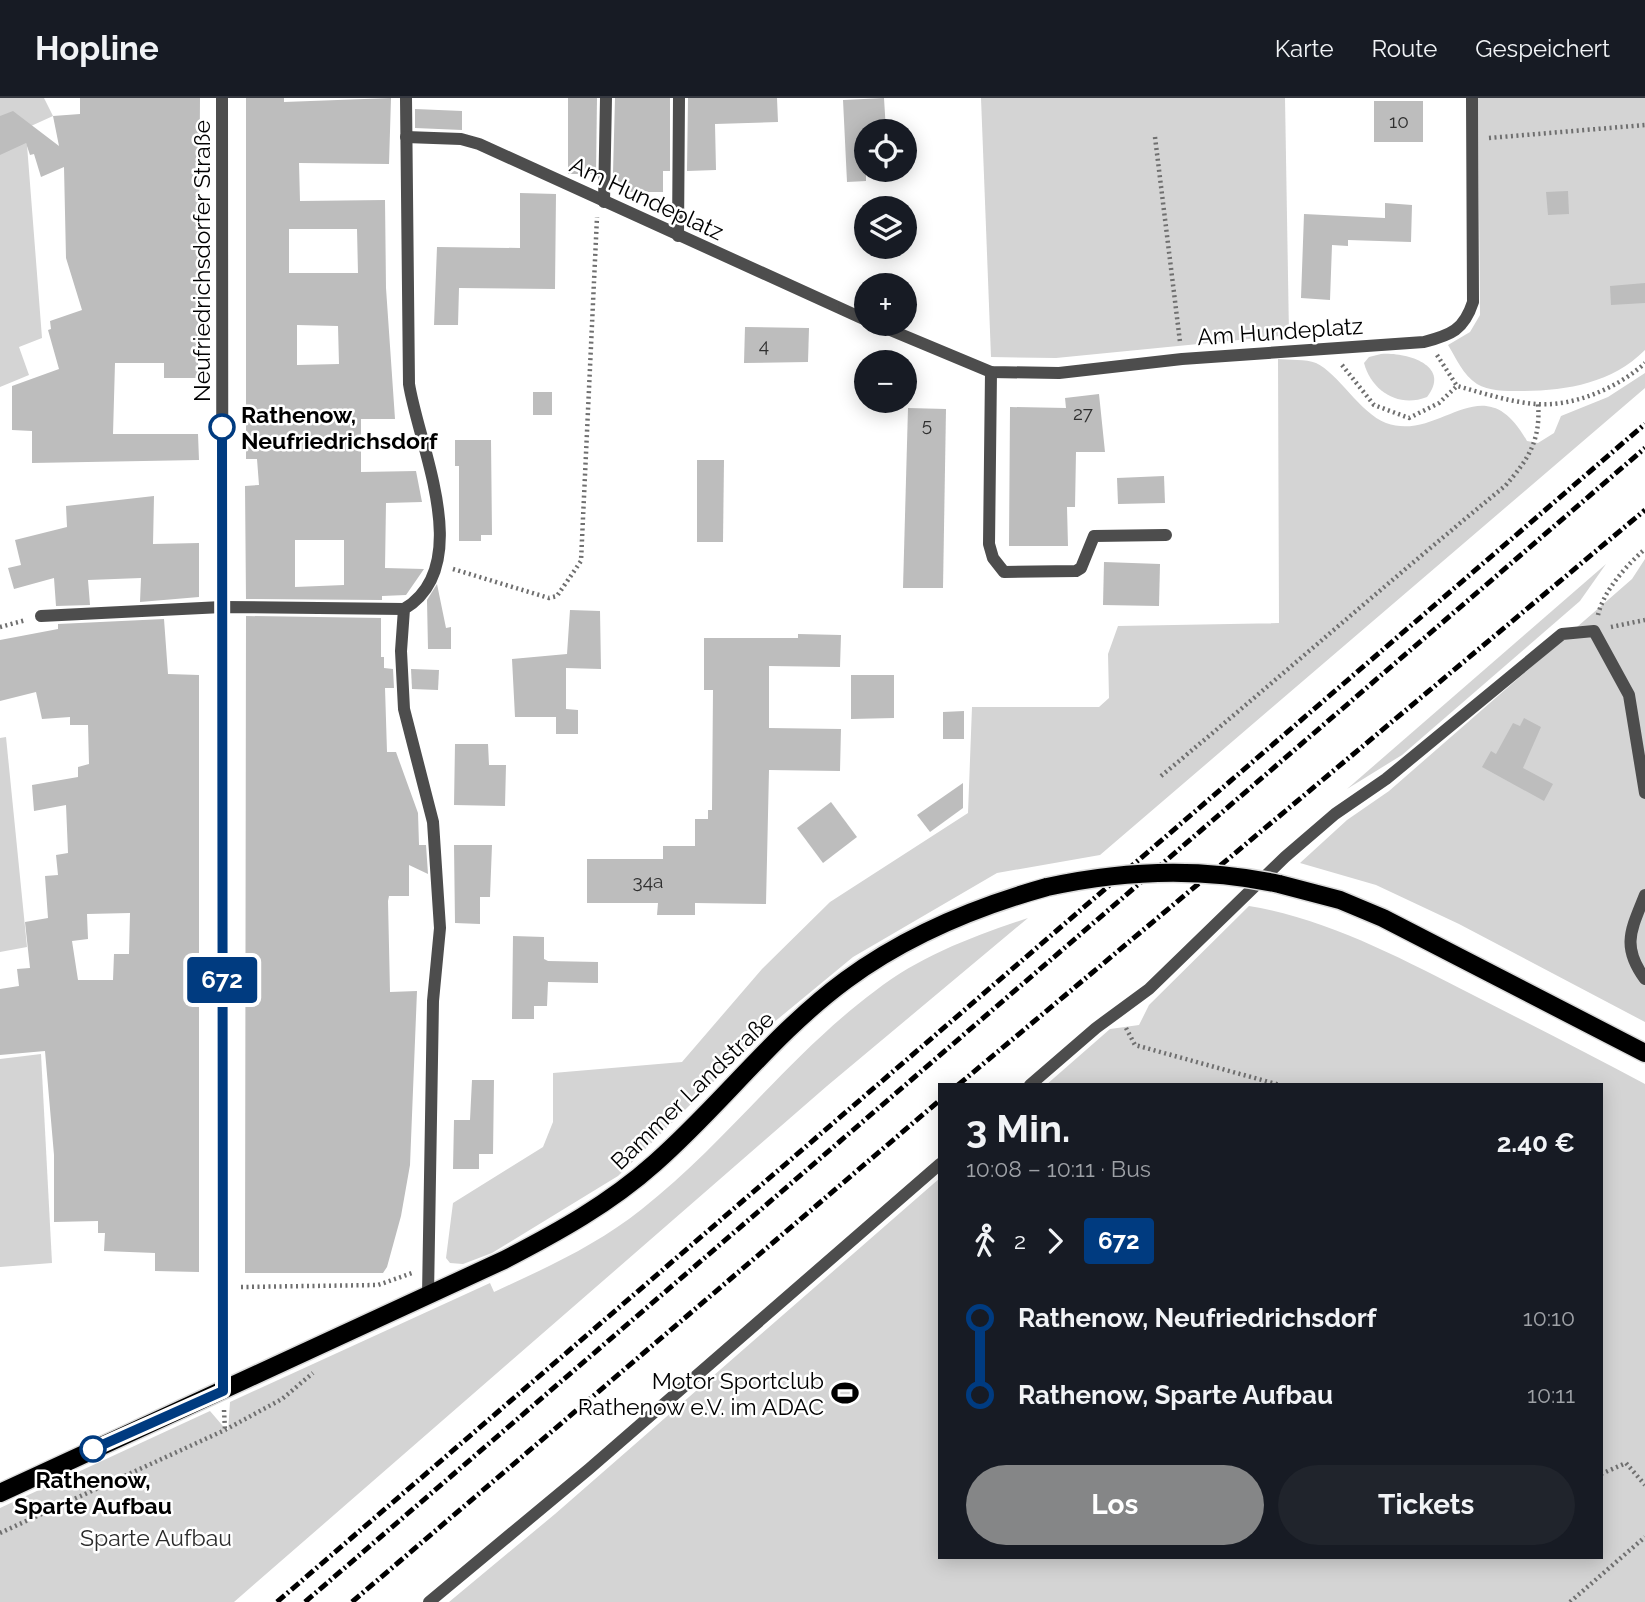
<!DOCTYPE html>
<html lang="de">
<head>
<meta charset="utf-8">
<style>
  body { margin:0; font-family:Raleway,sans-serif; background:#20242c; color:#f1f3f6; height:100vh; display:flex; flex-direction:column; font-size:26px; white-space:nowrap }
  * { box-sizing:border-box; margin:0 }
  p { font-size:23px; color:#9ea1a6 }
  .icon { flex:none; width:38px; height:38px; fill:none; stroke:currentColor; stroke-width:2; stroke-linecap:round; stroke-linejoin:round }
  .map { position:relative; flex:1; overflow:hidden }
  .side { position:absolute; left:938px; top:985px; width:665px; height:476px; display:flex; flex-direction:column; background:#171b24; border-radius:0px; box-shadow:0 4px 18px #0003 }
  .side>* { flex:none }
  .badge { padding:0 14px; border-radius:5px; font-size:24px; line-height:46px }
  .controls { position:absolute; left:854px; top:21px; display:grid; gap:14px }
  .controls a { display:grid; place-items:center; width:63px; height:63px; border-radius:50%; background:#171b24; box-shadow:0 4px 18px #0003; font-size:35px }
  .map>.badge { position:absolute; translate:-50% -50%; box-shadow:0 0 0 4px #fff }
  .legs { display:flex; align-items:center; gap:10px; height:77px; padding:0 28px; font-size:23px }
  .legs p { margin-inline-start:auto }
  .head { display:flex; align-items:center; justify-content:space-between; height:119px; padding:0 28px }
  h1 { font-size:38px; font-weight:700; line-height:52px }
  .cta { display:flex; gap:14px; margin-top:auto; padding:14px 28px }
  .cta a { flex:1; height:80px; border-radius:42px; background:#858687; color:#fff; font-size:28px; font-weight:700; line-height:80px; text-align:center }
  .cta a+a { background:#20242c; color:#f1f3f6 }
  ul { padding:0 28px; list-style:none }
  li { display:flex; align-items:center; gap:24px; height:77px; font-size:26px }
  li i { display:grid; place-items:center; width:10px; height:100%; margin:0 9px; background:currentColor }
  li i::after { content:''; width:18px; height:18px; margin:-9px; border:5px solid; border-radius:50%; background:#171b24 }
  li p { margin-inline-start:auto }
  li:first-child i { background:linear-gradient(#0000 50%,currentColor 0) }
  li:last-child i { background:linear-gradient(currentColor 50%,#0000 0) }
  header { display:flex; align-items:center; gap:42px; box-sizing:border-box; height:98px; padding:0 35px; background:#171b24; border-bottom:2px solid #363941 }
  header strong { font-size:33px }
  nav { display:flex; gap:38px; margin-inline-start:auto; font-size:24px }
  .map>svg:first-child { display:block }
  .green { fill:#d4d4d4 }
  .building { fill:#bdbdbd; fill-rule:evenodd }
  .lines { fill:none; stroke-linecap:round; stroke-linejoin:round }
  .major-casing { stroke:#dbdbdb; stroke-width:21 }
  .path { stroke:#6f6f6f; stroke-width:4.5; stroke-dasharray:2 3.5; stroke-linecap:butt }
  .minor { stroke:#4d4d4d; stroke-width:12 }
  .major { stroke:#000; stroke-width:18 }
  .rail { stroke:#000; stroke-width:5; stroke-dasharray:10 3.5 2 3.5; stroke-linecap:butt }
  .major-bridge-casing { stroke:#dbdbdb; stroke-width:21; stroke-linecap:butt }
  .major-bridge { stroke:#000; stroke-width:18 }
  .line-1-casing { stroke:#fff; stroke-width:16 }
  .line-1 { stroke:#003b80; stroke-width:10 }
  .stop-1-dot { fill:#fff; stroke:#003b80; stroke-width:3.5 }
  .labels { text-anchor:middle; dominant-baseline:central; stroke-width:5; stroke-linejoin:round; paint-order:stroke }
  .number-label { font-size:19px; fill:#2f2f2f }
  .street-label { font-size:23px; fill:#000; stroke:#fff }
  .stop-label { font-size:23px; font-weight:bold; fill:#000; stroke:#fff; text-anchor:start }
  .poi-label { font-size:23px; fill:#000; stroke:#fff; text-anchor:end }
  .park-label { font-size:23px; fill:#2b2b2b; stroke:#fff }
</style>
</head>
<body>
<header>
<strong>Hopline</strong>
<nav><a>Karte</a><a>Route</a><a>Gespeichert</a></nav>
</header>
<div class="map">
<svg width="1645" height="1504" viewBox="0 0 1645 1504">
  <rect width="100%" height="100%" fill="#fff"/>
  <!-- green -->
  <g class="green">
    <path d="M0,0h44l9,18 -33,15 7,14 15,193 -23,9 10,28 -29,12z"/>
    <path d="M981,0h304l4,237 -233,23 -65,-1z"/>
    <path d="M1478,0h167v252c-34,34 -80,41 -126,41 -13,0 -31,0 -42,-7 -14,-9 -21,-26 -29,-39l22,-13 10,-17z"/>
    <path d="M1381,256c25,-2 71,11 46,43 -28,11 -55,-5 -63,-34l5,-6z"/>
    <path d="M1278,261c11,1 28,0 38,4 22,10 44,50 70,60 55,20 97,-61 141,18l11,2 16,-10 7,-17 47,-19 37,-24v15l-545,467 -103,18 -144,84 -80,66 -155,153 -126,77 -29,11 -13,-1 -4,-5 7,-55 90,-56 10,-25v-49l129,-11 80,-93 68,-67 138,-89 4,-106h127l10,-9 -1,-44 10,-28 161,-3z"/>
    <path d="M1645,461v463l-186,-98 -83,-39 -76,-22 47,-43 42,-29 243,-212z"/>
    <path d="M1606,466l-26,37 -178,154 -55,34z"/>
    <path d="M6,639l21,210 -27,5v-214z"/>
    <path d="M1249,808c79,13 153,53 224,89 57,29 115,59 172,89v518h-1196l106,-88 385,-336v380h661v-473h-555l64,-56 29,-4 10,-20z"/>
    <path d="M1028,820l-201,168 -593,516h-234v-94l210,-97 18,21 2,-30 260,-119 4,9c52,-24 103,-47 148,-83 84,-66 147,-154 233,-218 45,-35 99,-55 153,-73z"/>
    <path d="M41,956l11,209 -52,4v-208z"/>
  </g>
  <!-- building -->
  <g class="building">
    <path d="M80,0h120l-2,280h-34v-15h-49l-2,71h85l1,26 -167,3v-32l-20,-1v-44l47,-17 -11,-39 3,-1 -1,-8 32,-11 -16,-52 -2,-91 -23,10 -7,-23 -4,1 -4,-12 -26,12v-39l13,-5 46,35 -6,-30 27,-2z"/>
    <path d="M246,0h38v4l107,-4 -2,66 -90,-1 1,38 85,-1 1,88 9,131h-34v53l55,-1 6,31 -36,1 -1,65 39,1 -18,26 -24,1v4l-136,-1 -1,-113 14,-1 -2,-26h-11zM289,131h68l1,44h-69zM297,227l41,1 1,38 -42,1zM295,442h49v45l-49,2z"/>
    <path d="M568,0h29l-1,76h-28z"/>
    <path d="M615,0h55v73h-7v21h-45v-19h-5z"/>
    <path d="M688,0h89l1,24 -63,2 1,46 -29,1z"/>
    <path d="M884,0l2,33h-20v50l-19,1 -4,-82z"/>
    <rect x="1374" y="3" width="49" height="41"/>
    <path d="M415,11l47,2v19l-47,-2z"/>
    <path d="M1568,93l1,23 -21,1 -2,-23z"/>
    <path d="M520,95l36,1 -1,95 -96,-1 -1,37h-24l3,-78 83,1z"/>
    <path d="M1385,105l27,2 -1,37 -63,-2v6l-16,-1 -2,55 -29,-2 3,-84 81,4z"/>
    <path d="M1645,185v20l-34,2 -1,-19z"/>
    <path d="M745,229l64,1 -1,34 -64,1z"/>
    <rect x="533" y="294" width="19" height="23"/>
    <path d="M1099,296l6,58h-29l-1,55h-8l1,39h-59l1,-139 56,1 -1,-10z"/>
    <path d="M908,310l38,1 -3,179h-40z"/>
    <path d="M455,342h36l1,95h-11v6h-22v-75h-4z"/>
    <path d="M697,362h27l-1,82h-26z"/>
    <path d="M1164,378l1,27 -47,1 -1,-26z"/>
    <path d="M154,398l-1,48 46,-1v54l-59,5 1,-24 -53,2 2,25 -34,1 -2,-28 -40,11 -6,-21 13,-3 -6,-25 52,-13 -1,-21z"/>
    <path d="M1104,464l56,2 -1,42 -56,-1z"/>
    <path d="M437,486l9,44 5,-1v22h-23l-1,-49z"/>
    <path d="M570,512l30,1 1,58 -35,-1v41l12,1v24h-22v-17h-41l-3,-58 55,-5z"/>
    <path d="M246,518l135,2v39h3v11l9,1 1,19h-9l2,64h9l22,61 1,32h7l2,29 -19,-9v31h-20l-1,5 2,91 27,-1 -7,174 -9,51 -14,51 -4,6h-138z"/>
    <path d="M164,521l4,55 31,1v597l-44,-1v-18l-51,-2 1,-18h-7v-12l-44,1v-67l-9,-104 -45,4v-66l19,-3 -2,-17 13,-1 -5,-46 23,-4 -3,-42 13,-1 -2,-20 12,-2 -2,-48 -32,6 -2,-26 46,-8v-10l11,-3 -1,-39h-18v-8l-28,2 -6,-27 -36,9v-61l58,-11v-5zM130,815l-1,41h-15l-1,26h-35l-6,-39 16,-2 -1,-25z"/>
    <path d="M798,536l43,1 -1,32 -71,-1v62l72,1 -1,42 -71,-1 -3,134 -71,-1v12h-38l1,-12h-71v-44h76v-13h32v-27h13v-9h4l1,-120h-9v-52h94z"/>
    <path d="M411,571l28,1 -1,20 -26,-1z"/>
    <path d="M851,577h43v43l-43,1z"/>
    <path d="M964,613v28h-21v-27z"/>
    <path d="M1524,620l17,9 -18,41 30,16 -9,17 -62,-34 9,-16 5,3 17,-31 7,3z"/>
    <path d="M455,646h33l1,21h17l-1,41 -51,-1z"/>
    <path d="M963,685v25l-33,24 -13,-17z"/>
    <path d="M831,704l26,35 -34,26 -26,-35z"/>
    <path d="M454,747h38l-2,52h-10v27l-25,-1z"/>
    <path d="M513,838l31,1v22l4,2 50,1v21l-50,-1 -1,24h-13v13h-22z"/>
    <path d="M472,982h22l-1,74h-14v15h-26l1,-49h16z"/>
  </g>
  <g class="lines">
    <defs>
      <g id="major">
        <path d="M1279,786l61,16 43,18 262,135"/>
        <path d="M0,1395l504,-233c54,-28 105,-56 151,-97 66,-58 120,-131 191,-183 61,-45 129,-73 201,-93"/>
      </g>
    </defs>
    <!-- major casing -->
    <use href="#major" class="major-casing"/>
    <!-- path -->
    <g class="path">
      <path d="M1155,39l25,205"/>
      <path d="M1489,40l156,-13"/>
      <path d="M1437,257l20,31c26,7 53,16 79,18 37,3 82,-16 109,-41"/>
      <path d="M1342,267l32,40 35,13 30,-15 18,-17"/>
      <path d="M453,471l96,29 8,-2 24,-35 16,-344"/>
      <path d="M1598,517c6,-25 28,-49 47,-66"/>
      <path d="M0,529l26,-7"/>
      <path d="M1611,529l34,-7"/>
      <path d="M1161,678c116,-96 228,-195 344,-290 23,-26 36,-46 33,-82"/>
      <path d="M1126,930l9,17 145,40"/>
      <path d="M241,1189l137,-2 34,-12"/>
      <path d="M224,1312l1,20"/>
      <path d="M1601,1376l25,-11 19,22"/>
      <path d="M0,1435l225,-103 57,-31 31,-26"/>
      <path d="M1570,1504l75,-65"/>
    </g>
    <!-- minor -->
    <g class="minor">
      <path d="M222,0l1,1293"/>
      <path d="M406,0l3,286c10,63 67,182 -5,225l-3,42 3,58 29,113 7,106 -7,73 -5,294"/>
      <path d="M406,39l55,2 18,5 387,176"/>
      <path d="M604,104l2,-104"/>
      <path d="M678,138l1,-138"/>
      <path d="M876,226l115,48 68,1 123,-14 242,-17c27,-7 40,-12 49,-40l-1,-204"/>
      <path d="M991,274l-2,172 4,14 11,14 72,-1 5,-3 13,-32 72,-1"/>
      <path d="M41,518l181,-9 182,2"/>
      <path d="M1645,797c-14,35 -24,51 0,84"/>
      <path d="M1030,987l66,-57 53,-39 136,-132 50,-43 51,-35 176,-145 32,-3 35,64 16,98"/>
      <path d="M429,1504l160,-133 351,-305"/>
    </g>
    <!-- major -->
    <use href="#major" class="major"/>
    <!-- rail -->
    <g class="rail">
      <path d="M958,987l687,-575"/>
      <path d="M277,1504l1368,-1178"/>
      <path d="M305,1504l1340,-1154"/>
      <path d="M352,1504l588,-502"/>
    </g>
    <defs>
      <path id="major-bridge" d="M1047,789c77,-17 155,-20 232,-3"/>
    </defs>
    <!-- major-bridge casing -->
    <use href="#major-bridge" class="major-bridge-casing"/>
    <!-- major-bridge -->
    <use href="#major-bridge" class="major-bridge"/>
  </g>
  <g class="lines">
    <defs>
      <path id="line-1" d="M93,1351l130,-58 -1,-964"/>
    </defs>
    <!-- line-1 casing -->
    <use href="#line-1" class="line-1-casing"/>
    <!-- line-1 -->
    <use href="#line-1" class="line-1"/>
  </g>
  <!-- icons -->
  <defs>
    <symbol id="stadium-bare" viewBox="-9 -9 18 18"><path d="M0-5a6.5 5 0 1 0 0 10a6.5 5 0 1 0 0-10ZM-3.5-1.8h7v3.6h-7Z" fill="#000" stroke="#fff" stroke-width="2.5" paint-order="stroke"/></symbol>
  </defs>
  <g fill-rule="evenodd">
    <use href="#stadium-bare" x="826" y="1276" width="38" height="38"/>
  </g>
  <!-- markers -->
  <g class="stop-1-dot">
    <circle cx="222" cy="329" r="12"/>
    <circle cx="93" cy="1351" r="12"/>
  </g>
  <g class="labels">
    <!-- number labels -->
    <g class="number-label">
      <text x="1399" y="23">10</text>
      <text x="764" y="247">4</text>
      <text x="1083" y="315">27</text>
      <text x="927" y="326">5</text>
      <text x="648" y="783">34a</text>
    </g>
    <!-- street labels -->
    <g class="street-label">
      <text transform="translate(647 100) rotate(25)">Am Hundeplatz</text>
      <text transform="translate(201 163) rotate(-90)">Neufriedrichsdorfer Straße</text>
      <text transform="translate(1280 233) rotate(-4)">Am Hundeplatz</text>
      <text transform="translate(692 992) rotate(-44)">Bammer Landstraße</text>
    </g>
    <!-- stop labels -->
    <g class="stop-label">
      <text x="241" y="316">Rathenow,<tspan x="241" dy="26">Neufriedrichsdorf</tspan></text>
      <text x="93" y="1381" text-anchor="middle">Rathenow,<tspan x="93" dy="26">Sparte Aufbau</tspan></text>
    </g>
    <!-- poi labels -->
    <g class="poi-label">
      <text x="824" y="1282">Motor Sportclub<tspan x="824" dy="26">Rathenow e.V. im ADAC</tspan></text>
    </g>
    <!-- park labels -->
    <g class="park-label">
      <text x="156" y="1439">Sparte Aufbau</text>
    </g>
  </g>
</svg>
<div class="controls">
<a><svg class="icon" aria-label="locate" viewBox="0 0 24 24"><circle cx="12" cy="12" r="6"/><path d="M12 2v4M12 18v4M2 12h4M18 12h4"/></svg></a>
<a><svg class="icon" aria-label="layers" viewBox="0 0 24 24"><path d="M12 4l9 5-9 5-9-5zM3 14l9 5 9-5"/></svg></a>
<a>+</a>
<a>−</a>
</div>
<b class="badge" style="left:222px;top:882px;background:#003b80;color:#fff">672</b>
<section class="side">
<div class="head"><div><h1>3 Min.</h1><p>10:08 – 10:11 · Bus</p></div><b>2.40 €</b></div>
<div class="legs"><svg class="icon" aria-label="walk" viewBox="0 0 24 24"><circle cx="13" cy="4" r="2"/><path d="M13 8l-2 6 4 7M11 14l-3 7M7 12l3-4h3l4 4"/></svg>2<svg class="icon" aria-label="forward" viewBox="0 0 24 24"><path d="M9 5l7 7-7 7"/></svg><b class="badge" style="background:#003b80;color:#fff">672</b></div>
<ul>
<li><i style="color:#003b80"></i><b>Rathenow, Neufriedrichsdorf</b><p>10:10</p></li>
<li><i style="color:#003b80"></i><b>Rathenow, Sparte Aufbau</b><p>10:11</p></li>
</ul>
<div class="cta"><a>Los</a><a>Tickets</a></div>
</section>
</div>
</body>
</html>
